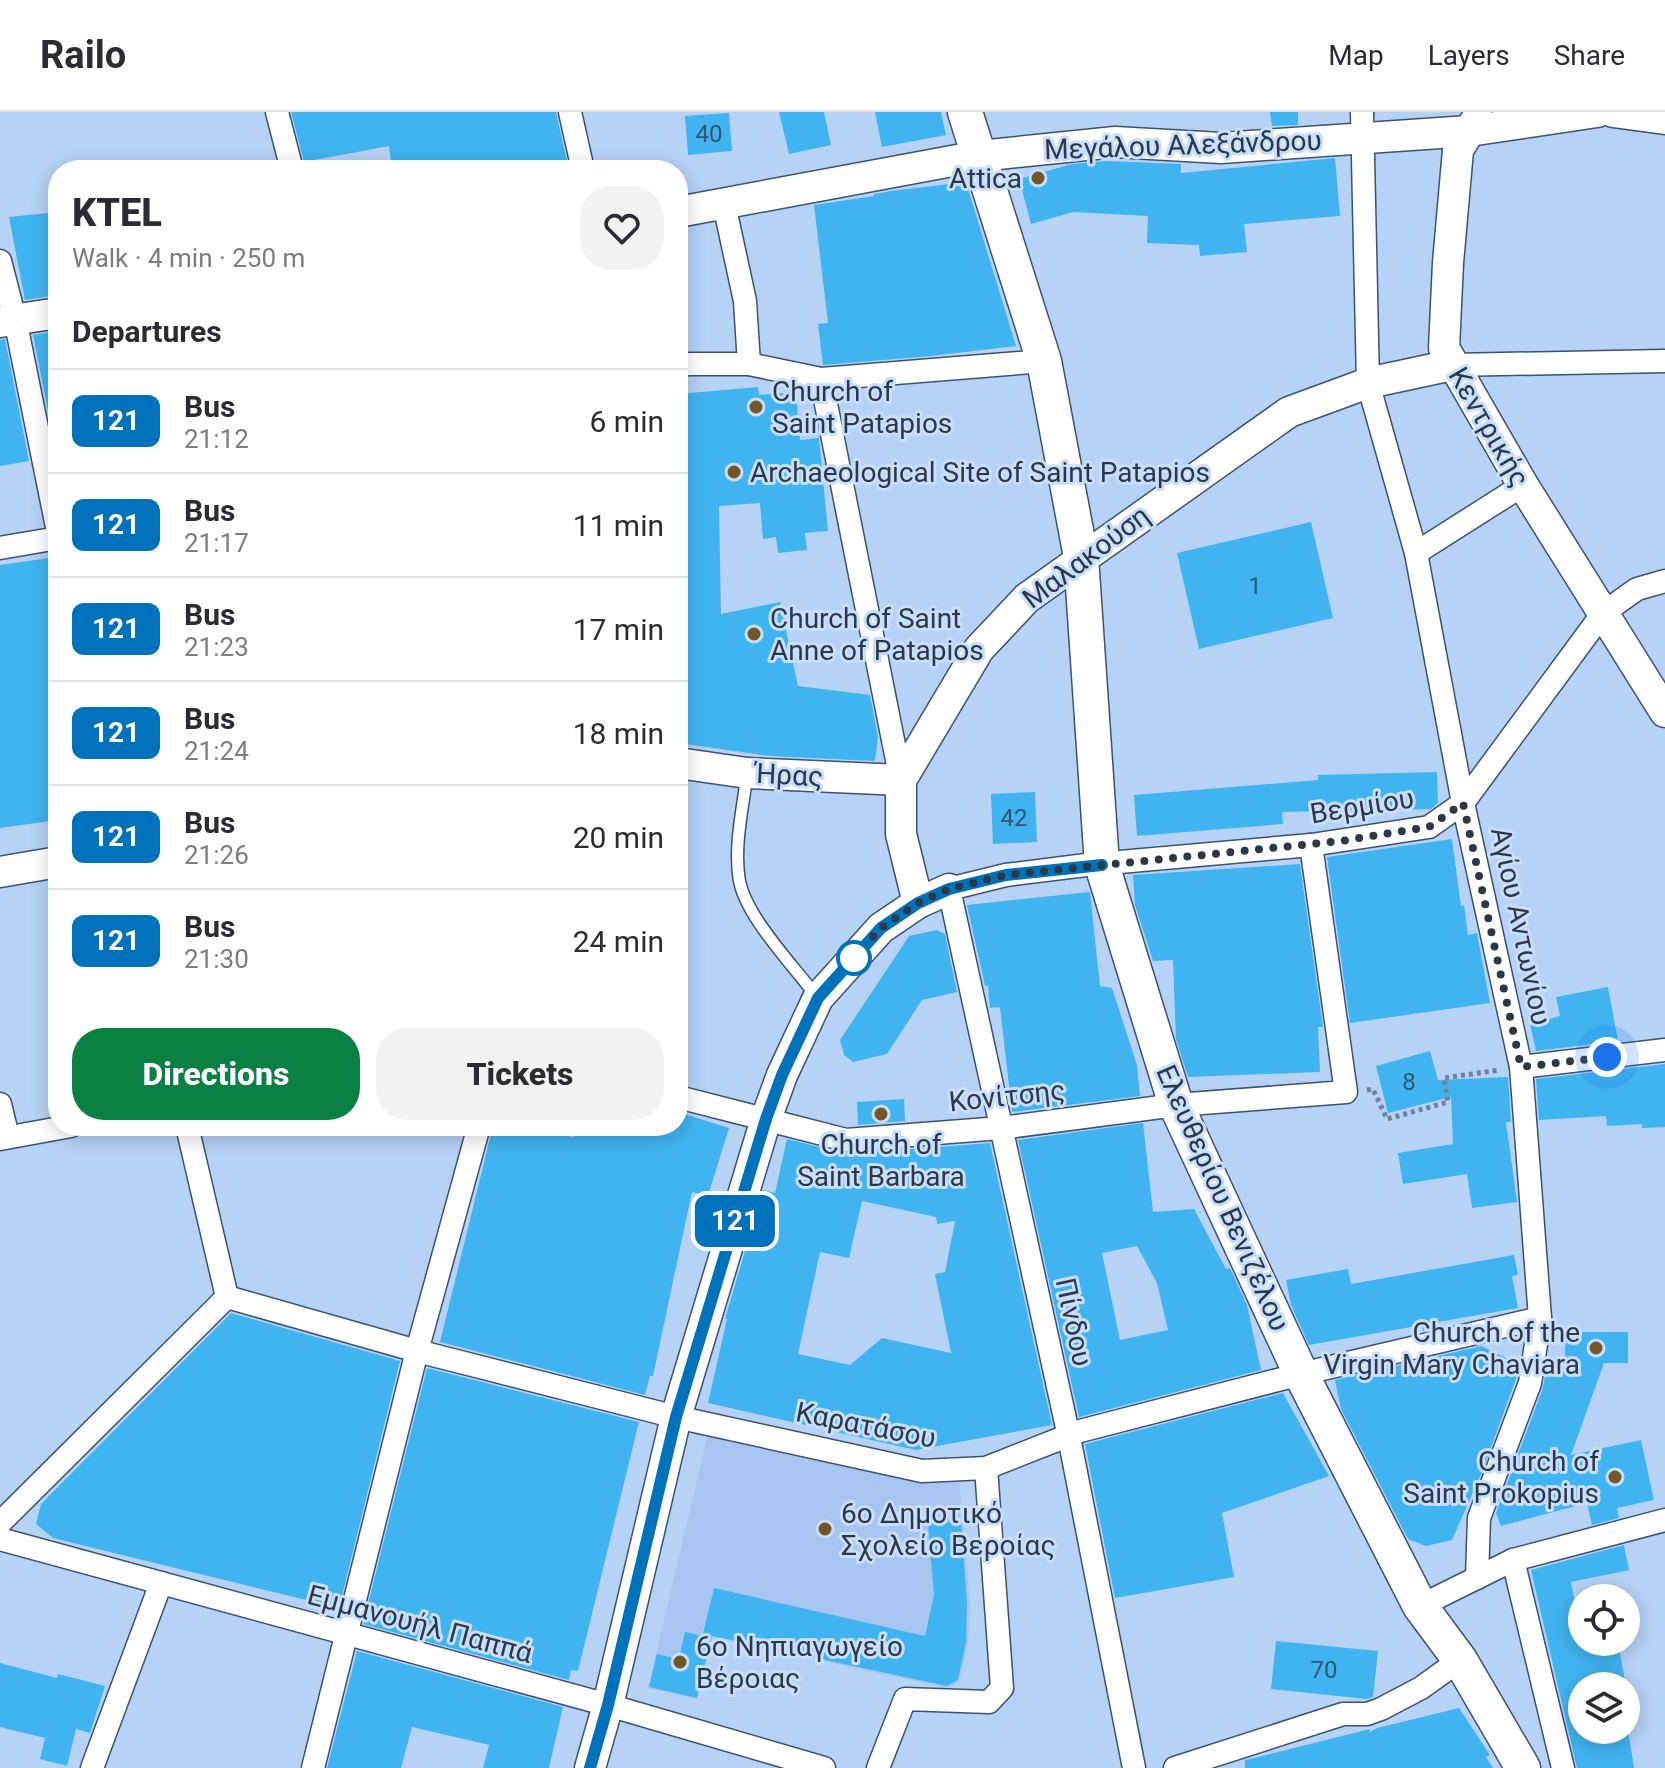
<!DOCTYPE html>
<html lang="en">
<head>
<meta charset="utf-8">
<style>
  body { margin:0; font-family:Roboto,sans-serif; background:#f2f2f3; color:#2b2b33; height:100vh; display:flex; flex-direction:column; font-size:30px; white-space:nowrap }
  * { box-sizing:border-box; margin:0 }
  p { font-size:26px; color:#7c7c81 }
  .icon { flex:none; width:44px; height:44px; fill:none; stroke:currentColor; stroke-width:2; stroke-linecap:round; stroke-linejoin:round }
  .map { position:relative; flex:1; overflow:hidden }
  .side { position:absolute; left:48px; top:48px; width:640px; height:976px; display:flex; flex-direction:column; background:#fff; border-radius:32px; box-shadow:0 4px 20px #0003 }
  .side>* { flex:none }
  .badge { padding:0 16px; border-radius:12px; font-size:28px; line-height:52px }
  .tools { position:absolute; left:1568px; top:1472px; display:grid; gap:16px }
  .tools a { display:grid; place-items:center; width:72px; height:72px; border-radius:50%; background:#fff; box-shadow:0 4px 20px #0003; font-size:40px }
  .you { position:absolute; width:40px; height:40px; margin:-20px; border:6px solid #fff; border-radius:50%; background:#1a73e8; box-shadow:0 0 0 12px #1a73e833 }
  .map>.badge { position:absolute; translate:-50% -50%; box-shadow:0 0 0 4px #fff }
  h2 { padding:0 24px; font-size:30px; line-height:72px }
  .round { display:grid; place-items:center; flex:none; width:84px; height:84px; border-radius:32px; background:#f2f2f3 }
  .summary { display:flex; align-items:center; justify-content:space-between; height:136px; padding:0 24px }
  h1 { font-size:38px; font-weight:800; line-height:60px }
  .action { display:flex; gap:16px; margin-top:auto; padding:16px 24px }
  .action a { flex:1; height:92px; border-radius:32px; background:#0b8043; color:#fff; font-size:32px; font-weight:800; line-height:92px; text-align:center }
  .action a+a { background:#f2f2f3; color:#2b2b33 }
  ul { padding:0; list-style:none }
  li { display:flex; align-items:center; gap:24px; height:104px; padding:0 24px; border-top:2px solid #e1e1e2 }
  li div { flex:1 }
  li b { display:block; font-size:30px }
  li em { font-style:normal }
  li .badge { min-width:88px; font-weight:700; text-align:center }
  header { display:flex; align-items:center; gap:48px; box-sizing:border-box; height:112px; padding:0 40px; background:#fff; border-bottom:2px solid #e1e1e2 }
  header strong { font-size:38px }
  nav { display:flex; gap:44px; margin-inline-start:auto; font-size:28px }
  .map>svg:first-child { display:block }
  .built { fill:#a7c5f0 }
  .building { fill:#40b4f1; fill-rule:evenodd }
  .lines { fill:none; stroke-linecap:round; stroke-linejoin:round }
  .lane-casing { stroke:#3b5271; stroke-width:14 }
  .street-casing { stroke:#3b5271; stroke-width:25 }
  .secondary-casing { stroke:#3b5271; stroke-width:33 }
  .primary-casing { stroke:#3b5271; stroke-width:37 }
  .path { stroke:#6f829b; stroke-width:5; stroke-dasharray:4 4; stroke-linecap:butt }
  .lane { stroke:#fff; stroke-width:11 }
  .street { stroke:#fff; stroke-width:22 }
  .secondary { stroke:#fff; stroke-width:30 }
  .primary { stroke:#fff; stroke-width:34 }
  .line-casing { stroke:#fff; stroke-width:18 }
  .line { stroke:#0072bc; stroke-width:12 }
  .walk { stroke:#2d3847; stroke-width:8; stroke-dasharray:0 14.4 }
  .poi-dot { fill:#725528; stroke:#c8defd; stroke-width:3 }
  .stop-dot { fill:#fff; stroke:#0072bc; stroke-width:4 }
  .labels { text-anchor:middle; dominant-baseline:central; stroke-width:6; stroke-linejoin:round; paint-order:stroke }
  .number-label { font-size:24px; fill:#325772 }
  .street-label { font-size:28px; fill:#2d3847; stroke:#c8defd }
  .poi-label { font-size:28px; fill:#2d3847; stroke:#c8defd; text-anchor:start }
</style>
</head>
<body>
<header>
<strong>Railo</strong>
<nav><a>Map</a><a>Layers</a><a>Share</a></nav>
</header>
<div class="map">
<svg width="1665" height="1656" viewBox="0 0 1665 1656">
  <rect width="100%" height="100%" fill="#b6d2f7"/>
  <!-- built -->
  <path class="built" d="M709,1318l250,47 11,129 -2,36 -8,39 -13,7 -234,-51 -16,62 -49,-11z"/>
  <!-- building -->
  <g class="building">
    <path d="M291,0h265l13,58h-177l-3,-24 -85,16z"/>
    <path d="M779,0h45l7,33 -42,9z"/>
    <path d="M875,0h66l5,23 -64,12z"/>
    <path d="M1270,0h28v13l-26,1z"/>
    <path d="M729,1l3,38 -44,4 -3,-39z"/>
    <path d="M1335,46l5,58 -96,8 3,28 -47,4 -1,-11 -52,-2 1,-27 -75,-4 -42,12 -12,-45 53,-15 34,-3 75,3v9z"/>
    <path d="M966,70l50,164 -85,10 -108,9 -5,-41 10,-1 -14,-118 60,-9v-2l17,-3z"/>
    <path d="M58,100v83l-33,5 -16,-83z"/>
    <path d="M58,219v125h-1l-24,-121z"/>
    <path d="M5,227l24,122 -29,5v-126z"/>
    <path d="M758,275l1,8 37,-3 4,48 19,-2 9,93 -23,2 2,17 -29,3 -2,-16 -13,2 -3,-36 -41,3 2,108 59,-12 18,84 72,9 8,42 -3,24 -105,-5 -92,-13v-349z"/>
    <path d="M1311,410l22,96 -134,31 -22,-96z"/>
    <path d="M56,445l2,152 -9,1 9,64v46l-58,8v-263z"/>
    <path d="M1437,660l1,31 -7,6 -149,3 1,12 -146,12 -3,-41 184,-15v-5z"/>
    <path d="M1035,680l2,50 -44,2 -2,-50z"/>
    <path d="M1452,727l9,67 3,-1 4,30 9,-2 13,70 -140,20 -23,-166z"/>
    <path d="M1300,752l23,163h-5l2,45 -132,5 -12,-38 -3,-79 -20,1 -18,-56 -2,-30z"/>
    <path d="M1090,780l10,94 12,2 25,77 3,31 -128,16 -12,-105 -10,1 -2,-22h-3l-18,-81z"/>
    <path d="M937,818l8,4 12,58 -35,8 -35,54 -34,8 -9,-7 -4,-15 69,-104z"/>
    <path d="M1608,875l10,54 -82,10 -6,-27 30,-8 -4,-19z"/>
    <path d="M1430,939l8,29 70,-3 3,45h-5l11,80 -45,6 -5,-34 -64,10 -5,-31 55,-9 -2,-47 -63,16 -12,-47z"/>
    <path d="M1665,952v63l-23,1v-4l-35,2 -1,-10 -67,4 -3,-41z"/>
    <path d="M904,987l1,22 -47,4 -1,-23z"/>
    <path d="M678,1000l51,16 -21,68 -16,-4 -39,184h-3l-5,19 -205,-53 53,-216h32l49,11 4,-11h100z"/>
    <path d="M1143,1011l10,89 41,-3 32,60 4,-1 17,37 14,65 -182,47 -61,-277zM1137,1134l20,37 11,47 -48,10 -18,-87z"/>
    <path d="M787,1027l60,15 143,-11 62,282 -136,25 -208,-47 19,-84h-2l38,-129 12,3zM862,1089l74,16 1,7 18,-3 -10,51 -10,2 16,79 -69,-15 -32,27 -52,-11 22,-102 29,6z"/>
    <path d="M1514,1143l4,20 -6,1 6,32 -86,15 8,4 -17,4 -1,-6 -113,20 -18,-40 -5,-25 62,-11 3,15z"/>
    <path d="M231,1201l169,48 -61,247 -286,-70 -17,-14 5,-20z"/>
    <path d="M1565,1220h63v31h-24l-33,92 70,-15 13,60 -37,8 2,10 -27,7 -5,-22 -86,23 -5,-13 47,-125 4,-26 18,6z"/>
    <path d="M1481,1234l38,18 -3,15 -34,93 -30,68 -26,6 -18,-7 -67,-130 -6,-29z"/>
    <path d="M427,1256l212,54 -61,249 -7,-1 -2,10 -206,-56z"/>
    <path d="M1283,1281l46,83 -107,37 12,64 -119,21 -30,-154z"/>
    <path d="M961,1409l6,82 -1,39 -8,38 -11,6 -244,-52 11,-46 211,48 9,-41 -6,-71z"/>
    <path d="M1624,1433l5,25 -58,12 11,60h36l8,44h-44v44h46l6,38h-57l-46,-198z"/>
    <path d="M685,1520l26,6 -14,60 -48,-11 8,-33 22,5z"/>
    <path d="M1276,1529l102,10 -5,46 -6,2 -96,-10z"/>
    <path d="M357,1539l206,56 -14,61h-66l6,-23 -77,-18 -11,41h-74z"/>
    <path d="M0,1551l57,15 1,-4 47,12 -15,47 -14,-4 -9,37 -27,-7 5,-21 -45,-11z"/>
    <path d="M1459,1596l31,47 -4,2 7,11h-248v-8l5,-1 120,-30v3l7,-4z"/>
  </g>
  <g class="lines">
    <defs>
      <path id="lane" d="M747,662c-4,34 -13,70 -8,104 5,37 54,87 77,118"/>
      <g id="street">
        <path d="M277,0l15,58"/>
        <path d="M570,0l13,58"/>
        <path d="M1362,0l6,271 48,170 47,250 58,264 19,251 -10,65 -51,135 -2,60"/>
        <path d="M724,92l21,97 4,63"/>
        <path d="M0,149l15,58 43,213"/>
        <path d="M1452,253l213,-4"/>
        <path d="M678,254l11,-2h60l72,15 223,-18"/>
        <path d="M821,267l80,401"/>
        <path d="M0,436l58,-10"/>
        <path d="M1416,441l107,-68"/>
        <path d="M1521,955l144,-17"/>
        <path d="M678,985l168,43 155,-12 175,-23 170,-13 -35,-247"/>
        <path d="M0,992l8,33"/>
        <path d="M187,1014l40,171"/>
        <path d="M0,1027l71,-13"/>
        <path d="M227,1185l190,54 259,66 246,54 64,-3 94,-37 221,-57 239,-56"/>
        <path d="M0,1411l227,-226"/>
        <path d="M0,1427l608,166 216,63"/>
        <path d="M1513,1448l50,208"/>
        <path d="M1420,1494l93,-46 152,-40"/>
        <path d="M92,1656l69,-185"/>
        <path d="M313,1656l104,-417 62,-225"/>
        <path d="M878,1656l27,-69 84,3 13,-14 -16,-220"/>
        <path d="M1134,1656l-65,-331 -120,-548 57,-14 80,-10 225,-20 118,-18 34,-24 140,-190 34,-24 28,-8"/>
        <path d="M1175,1656l168,-54h24l14,-5 40,-21 39,-28"/>
      </g>
      <g id="secondary">
        <path d="M1613,0l52,7"/>
        <path d="M1477,6l-19,32 -10,113 -4,85 79,137 142,227"/>
        <path d="M678,100l301,-56 136,-14 106,6 248,-17 128,-19"/>
        <path d="M0,210l58,-9"/>
        <path d="M678,651l69,10 154,7"/>
        <path d="M0,760l58,-10"/>
        <path d="M918,791l-17,-69v-54l78,-131 48,-51 262,-186 79,-29 84,-18"/>
        <path d="M590,1656l18,-63 68,-288 90,-298 16,-44 36,-77 63,-70 37,-25 31,-14"/>
      </g>
      <path id="primary" d="M965,0l79,249 37,196 21,308 74,240 125,269 119,232 40,54 63,108"/>
    </defs>
    <!-- lane casing -->
    <use href="#lane" class="lane-casing"/>
    <!-- street casing -->
    <use href="#street" class="street-casing"/>
    <!-- secondary casing -->
    <use href="#secondary" class="secondary-casing"/>
    <!-- primary casing -->
    <use href="#primary" class="primary-casing"/>
    <!-- path -->
    <path class="path" d="M1367,978l6,-1 14,30 61,-17 -4,-24 56,-8"/>
    <!-- lane -->
    <use href="#lane" class="lane"/>
    <!-- street -->
    <use href="#street" class="street"/>
    <!-- secondary -->
    <use href="#secondary" class="secondary"/>
    <!-- primary -->
    <use href="#primary" class="primary"/>
  </g>
  <g class="lines">
    <defs>
      <path id="line" d="M590,1656l18,-63 68,-288 90,-298 16,-44 36,-77 63,-70 37,-25 31,-14 57,-14 96,-10"/>
    </defs>
    <!-- line casing -->
    <use href="#line" class="line-casing"/>
    <!-- line -->
    <use href="#line" class="line"/>
    <!-- walk -->
    <path class="walk" d="M854,846l27,-30 37,-25 31,-14 57,-14 335,-34 88,-14 34,-24 58,264 86,-10"/>
  </g>
  <!-- markers -->
  <g class="poi-dot">
    <circle cx="1038" cy="66" r="8"/>
    <circle cx="756" cy="295" r="8"/>
    <circle cx="734" cy="360" r="8"/>
    <circle cx="754" cy="522" r="8"/>
    <circle cx="881" cy="1002" r="8"/>
    <circle cx="1596" cy="1236" r="8"/>
    <circle cx="1615" cy="1365" r="8"/>
    <circle cx="825" cy="1417" r="8"/>
    <circle cx="680" cy="1550" r="8"/>
  </g>
  <circle class="stop-dot" cx="854" cy="846" r="16"/>
  <g class="labels">
    <!-- number labels -->
    <g class="number-label">
      <text x="709" y="22">40</text>
      <text x="1255" y="474">1</text>
      <text x="1014" y="706">42</text>
      <text x="1409" y="970">8</text>
      <text x="1324" y="1558">70</text>
    </g>
    <!-- street labels -->
    <g class="street-label">
      <text transform="translate(1183 33) rotate(-2)">Μεγάλου Αλεξάνδρου</text>
      <text transform="translate(1489 315) rotate(60)">Κεντρικής</text>
      <text transform="translate(1086 445) rotate(-37)">Μαλακούση</text>
      <text transform="translate(789 663) rotate(3)">Ήρας</text>
      <text transform="translate(1362 694) rotate(-9)">Βερμίου</text>
      <text transform="translate(1521 814) rotate(78)">Αγίου Αντωνίου</text>
      <text transform="translate(1007 984) rotate(-6)">Κονίτσης</text>
      <text transform="translate(1223 1086) rotate(66)">Ελευθερίου Βενιζέλου</text>
      <text transform="translate(1074 1210) rotate(78)">Πίνδου</text>
      <text transform="translate(866 1313) rotate(11)">Καρατάσου</text>
      <text transform="translate(420 1512) rotate(15)">Εμμανουήλ Παππά</text>
    </g>
    <!-- poi labels -->
    <g class="poi-label">
      <text x="1022" y="66" text-anchor="end">Attica</text>
      <text x="772" y="279">Church of<tspan x="772" dy="32">Saint Patapios</tspan></text>
      <text x="750" y="360">Archaeological Site of Saint Patapios</text>
      <text x="770" y="506">Church of Saint<tspan x="770" dy="32">Anne of Patapios</tspan></text>
      <text x="881" y="1032" text-anchor="middle">Church of<tspan x="881" dy="32">Saint Barbara</tspan></text>
      <text x="1580" y="1220" text-anchor="end">Church of the<tspan x="1580" dy="32">Virgin Mary Chaviara</tspan></text>
      <text x="1599" y="1349" text-anchor="end">Church of<tspan x="1599" dy="32">Saint Prokopius</tspan></text>
      <text x="841" y="1401">6ο Δημοτικό<tspan x="841" dy="32">Σχολείο Βεροίας</tspan></text>
      <text x="696" y="1534">6ο Νηπιαγωγείο<tspan x="696" dy="32">Βέροιας</tspan></text>
    </g>
  </g>
</svg>
<div class="tools">
<a><svg class="icon" aria-label="locate" viewBox="0 0 24 24"><circle cx="12" cy="12" r="6"/><path d="M12 2v4M12 18v4M2 12h4M18 12h4"/></svg></a>
<a><svg class="icon" aria-label="layers" viewBox="0 0 24 24"><path d="M12 4l9 5-9 5-9-5zM3 14l9 5 9-5"/></svg></a>
</div>
<div class="you" style="left:1607px;top:945px"></div>
<b class="badge" style="left:735px;top:1109px;background:#0072bc;color:#fff">121</b>
<section class="side">
<div class="summary"><div><h1>KTEL</h1><p>Walk · 4 min · 250 m</p></div><a class="round"><svg class="icon" aria-label="heart" viewBox="0 0 24 24"><path d="M12 20l-8-8c-3-5 5-10 8-4 3-6 11-1 8 4z"/></svg></a></div>
<h2>Departures</h2>
<ul>
<li><span class="badge" style="background:#0072bc;color:#fff">121</span><div><b>Bus</b><p>21:12</p></div><em>6 min</em></li>
<li><span class="badge" style="background:#0072bc;color:#fff">121</span><div><b>Bus</b><p>21:17</p></div><em>11 min</em></li>
<li><span class="badge" style="background:#0072bc;color:#fff">121</span><div><b>Bus</b><p>21:23</p></div><em>17 min</em></li>
<li><span class="badge" style="background:#0072bc;color:#fff">121</span><div><b>Bus</b><p>21:24</p></div><em>18 min</em></li>
<li><span class="badge" style="background:#0072bc;color:#fff">121</span><div><b>Bus</b><p>21:26</p></div><em>20 min</em></li>
<li><span class="badge" style="background:#0072bc;color:#fff">121</span><div><b>Bus</b><p>21:30</p></div><em>24 min</em></li>
</ul>
<div class="action"><a>Directions</a><a>Tickets</a></div>
</section>
</div>
</body>
</html>
